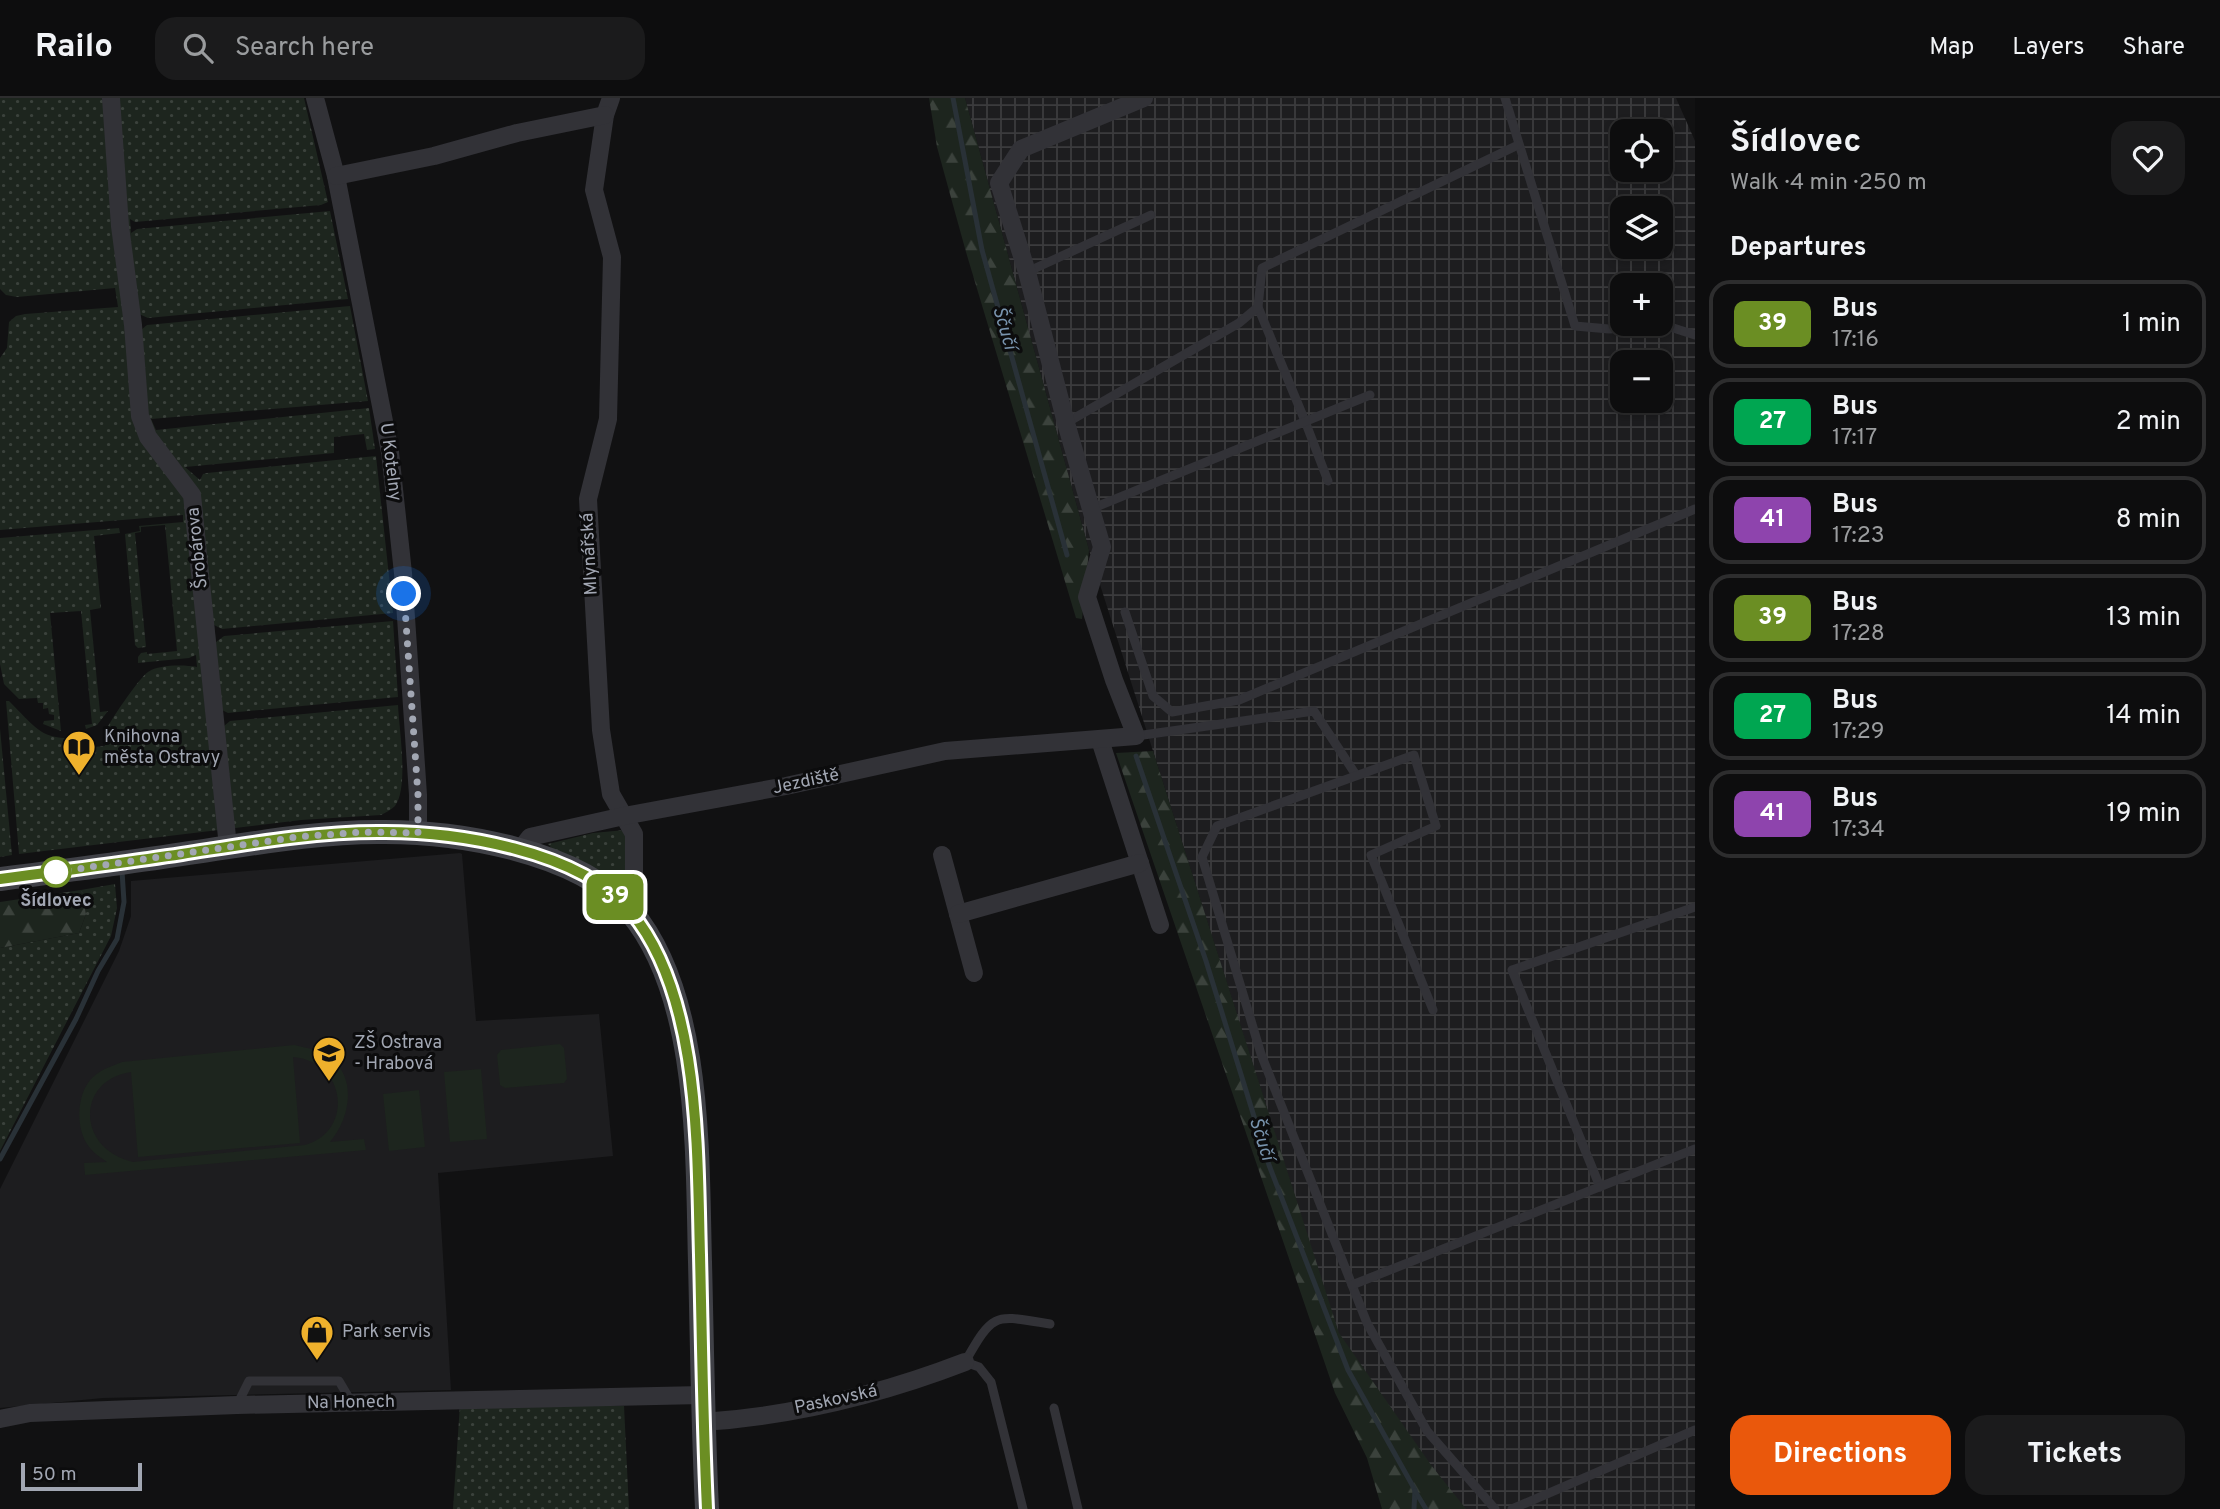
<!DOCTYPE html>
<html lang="en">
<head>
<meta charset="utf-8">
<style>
  body { margin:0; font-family:Overpass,sans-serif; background:#1b1b1c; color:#f1f3f6; height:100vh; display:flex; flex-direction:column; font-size:26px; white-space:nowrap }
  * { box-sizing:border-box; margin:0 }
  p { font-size:23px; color:#9a9c9e }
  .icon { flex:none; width:38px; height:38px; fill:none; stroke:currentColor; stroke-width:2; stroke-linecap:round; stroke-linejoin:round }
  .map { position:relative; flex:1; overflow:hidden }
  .panel { display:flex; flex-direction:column; background:#0d0d0e; width:525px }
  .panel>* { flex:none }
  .badge { padding:0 14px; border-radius:10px; font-size:24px; line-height:46px }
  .buttons { position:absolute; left:1610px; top:21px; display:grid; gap:14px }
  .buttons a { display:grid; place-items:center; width:63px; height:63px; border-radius:14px; background:#0d0d0e; box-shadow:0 4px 10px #0003,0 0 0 2px #2d2d2e; font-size:35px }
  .scale { position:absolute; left:21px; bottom:18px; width:121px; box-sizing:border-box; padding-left:7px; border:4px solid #a2a7b3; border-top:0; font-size:19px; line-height:24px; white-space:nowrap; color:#a2a7b3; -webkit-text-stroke:5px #0c0c0d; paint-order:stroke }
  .you { position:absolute; width:35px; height:35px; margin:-18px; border:5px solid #fff; border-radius:50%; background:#1a73e8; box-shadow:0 0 0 10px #1a73e833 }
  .map>.badge { position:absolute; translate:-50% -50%; box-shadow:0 0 0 4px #fff }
  h2 { padding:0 35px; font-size:26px; line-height:63px }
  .round { display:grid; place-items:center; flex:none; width:74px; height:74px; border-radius:21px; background:#1b1b1c }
  .overview { display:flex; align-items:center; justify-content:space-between; height:119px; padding:0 35px }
  h1 { font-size:33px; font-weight:700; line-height:52px }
  .button { display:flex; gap:14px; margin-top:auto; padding:14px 35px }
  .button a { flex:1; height:80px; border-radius:21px; background:#ea580c; color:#fff; font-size:28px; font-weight:700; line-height:80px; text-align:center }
  .button a+a { background:#1b1b1c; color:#f1f3f6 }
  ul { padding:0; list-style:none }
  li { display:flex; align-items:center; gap:21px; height:88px; margin:0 14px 10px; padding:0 21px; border:4px solid #2d2d2e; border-radius:21px }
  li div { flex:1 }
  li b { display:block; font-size:26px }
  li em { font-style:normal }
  li .badge { min-width:77px; font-weight:700; text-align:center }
  header { display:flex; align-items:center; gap:42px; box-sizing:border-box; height:98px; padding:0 35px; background:#0d0d0e; border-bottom:2px solid #2d2d2e }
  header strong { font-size:33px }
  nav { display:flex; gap:38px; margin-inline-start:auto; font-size:24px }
  .search { width:490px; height:63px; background:#1b1b1c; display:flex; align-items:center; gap:18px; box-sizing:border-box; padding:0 24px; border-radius:21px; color:#9a9c9e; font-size:26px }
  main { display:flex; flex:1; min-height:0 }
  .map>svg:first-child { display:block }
  .built { fill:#1d1d1f }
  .industrial { fill:url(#industrial-grid); fill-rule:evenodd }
  .grass { fill:url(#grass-dots) }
  .forest { fill:url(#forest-firs) }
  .garden { fill:#1d251e; fill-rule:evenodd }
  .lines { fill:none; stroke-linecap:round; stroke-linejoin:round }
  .stream { stroke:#293137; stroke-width:5 }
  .service { stroke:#323237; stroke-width:9 }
  .minor { stroke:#323237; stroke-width:18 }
  .secondary { stroke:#404147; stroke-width:24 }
  .line-casing { stroke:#fff; stroke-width:16 }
  .line { stroke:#6b8e23; stroke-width:10 }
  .walk { stroke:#a2a7b3; stroke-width:7; stroke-dasharray:0 12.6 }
  .stop-dot { fill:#fff; stroke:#6b8e23; stroke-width:3.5 }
  .labels { text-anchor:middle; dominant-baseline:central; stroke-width:6; stroke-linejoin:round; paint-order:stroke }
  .street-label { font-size:18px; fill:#a2a7b3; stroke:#0c0c0d }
  .poi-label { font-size:18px; fill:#a2a7b3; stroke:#0c0c0d; text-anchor:start }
  .stop-label { font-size:18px; font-weight:bold; fill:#a2a7b3; stroke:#0c0c0d }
  .water-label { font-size:19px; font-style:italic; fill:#7994ae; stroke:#0c0c0d }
</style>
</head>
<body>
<header>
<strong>Railo</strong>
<div class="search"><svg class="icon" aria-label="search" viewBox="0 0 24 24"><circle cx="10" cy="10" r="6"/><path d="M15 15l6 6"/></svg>Search here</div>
<nav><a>Map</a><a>Layers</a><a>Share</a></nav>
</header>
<main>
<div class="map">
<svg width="1695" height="1411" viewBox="0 0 1695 1411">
  <defs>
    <pattern id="industrial-grid" width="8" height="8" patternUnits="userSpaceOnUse" patternTransform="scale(1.75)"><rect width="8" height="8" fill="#1d1d1f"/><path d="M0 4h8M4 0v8" fill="none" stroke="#3b3b3d"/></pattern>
    <pattern id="grass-dots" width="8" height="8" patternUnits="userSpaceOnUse" patternTransform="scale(1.75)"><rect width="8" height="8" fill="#1d251e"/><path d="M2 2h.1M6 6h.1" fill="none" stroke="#3b423c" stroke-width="1.8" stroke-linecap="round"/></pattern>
    <pattern id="forest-firs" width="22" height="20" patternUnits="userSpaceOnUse" patternTransform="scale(1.75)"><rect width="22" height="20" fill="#1d251e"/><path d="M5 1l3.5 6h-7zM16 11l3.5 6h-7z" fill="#3b423c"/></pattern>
  </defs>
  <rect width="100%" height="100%" fill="#111112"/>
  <!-- built -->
  <path class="built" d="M460,755l2,1 14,167 123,-7 14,142 -175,17 13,217 -348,8 -103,10v-219l119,-238 12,-35v-35z"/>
  <!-- industrial -->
  <path class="industrial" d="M965,0h711l19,43v1368h-254l-86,-124 -266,-835zM1622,33h39v39h-39zM1622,110h39v39h-39zM1622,187h39v39h-39zM1622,264h39v39h-39z"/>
  <!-- grass -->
  <g class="grass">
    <path d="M0,0h304l24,104 -7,3 -186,17 -5,-3 1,14 6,-4 193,-18 18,88 -200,19 -9,-4 2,16 6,-5 203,-19 18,95 -217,18 5,11 213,-22 6,41 -8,1 -3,-16 -30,3v16l-149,14 15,13 3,-6 4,-1 169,-17 17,157 -171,16 -8,-4 2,17 8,-6 169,-15 5,76 -170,16 -6,-3 2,16 6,-5 168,-16c1,24 11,82 -3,101 -4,4 -10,7 -14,9l-80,5 -282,34 -13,-153h3c29,29 33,41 76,36l1,5h6l1,5 12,-1c-1,-3 -2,-7 -1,-11 2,-9 35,-57 44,-63 12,-8 37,-7 49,-5l-1,-12 -7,3 -51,5v-6l3,-4 6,-1v2l30,-3 -12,-126 -24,2v5l-6,1 11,114 -8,1 -3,-3 -10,-111 15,-3 -1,-5 44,-4v-7l-183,15v-172l7,-10 2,-26 7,-6 9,-2 93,-7 -3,-19 -98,9 -11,-2 -6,-6z"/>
    <path d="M119,430l1,5 -26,3 7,72 -11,2 10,102 8,-1 -11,14 -11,4 -1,-4 7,-1 -11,-113 -31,2 11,118 -18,-7 1,-3 10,-1v-5l-5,-1 -1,-6 -5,1v-6h-5l-1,-5 -18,1 -15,-15 -4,-20v-126z"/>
    <path d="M0,631l12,126 -12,2z"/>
    <path d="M625,732l2,45 -6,9 -21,-13 -46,-20 -6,-7 45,-11z"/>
    <path d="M115,786l2,24 -6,28 -111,215v-203l79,-15 7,-19 -5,-24z"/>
    <path d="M460,1306l164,2 5,103h-176z"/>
  </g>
  <!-- forest -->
  <g class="forest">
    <path d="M929,0h36l124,452 -7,69 -6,-1 -110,-366 -29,-105z"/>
    <path d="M1153,653l186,582 92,132 35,44h-84l-15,-51 -32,-65 -219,-640z"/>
    <path d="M81,792l5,24 -7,19 -79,15v-46z"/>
  </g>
  <!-- garden -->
  <g class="garden">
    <path d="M560,946l4,4 3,31 -3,4 -59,5 -5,-3 -3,-30 4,-5z"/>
    <path d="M294,947c12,3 27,5 37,13 27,22 18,62 -1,84l34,-3 2,11 -281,25 -1,-12 23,-1c-7,-5 -15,-10 -20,-18 -12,-19 -10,-52 6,-67 9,-8 19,-11 29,-15zM293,959c55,5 60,75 12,88l-172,17c-57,-13 -57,-82 -2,-90l7,85 162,-14z"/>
    <path d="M481,971l6,70 -37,3 -6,-70z"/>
    <path d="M419,992l6,57 -36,4 -6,-57z"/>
  </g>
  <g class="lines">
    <!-- stream -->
    <g class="stream">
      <path d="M953,0l29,152 85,305"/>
      <path d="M1136,658l70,205 63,204 79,205 67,120 -1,19"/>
      <path d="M0,1061l76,-140 22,-48 19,-32 7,-37 -2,-31"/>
      <path d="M1415,1393l11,18"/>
    </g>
    <!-- service -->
    <g class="service">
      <path d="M1505,0l70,228 34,3 55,-4 31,10"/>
      <path d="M1027,174l124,-57"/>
      <path d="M1258,209l47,114 23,60"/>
      <path d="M1066,325l173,-100 19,-16 4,-39 256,-123"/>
      <path d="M1091,411l279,-114"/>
      <path d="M1125,514l28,84 19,16 67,-12 456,-191"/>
      <path d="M1136,638l178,-25 42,64"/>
      <path d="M1433,912l-62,-155 65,-29 -22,-71 -197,71 -15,31 59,197 106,269 60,108 68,78"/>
      <path d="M1600,1089l-88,-217 183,-63"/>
      <path d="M1352,1187l343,-136"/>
      <path d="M237,1307l12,-24h90l13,22"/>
      <path d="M1054,1310l24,101"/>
      <path d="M1023,1411l-32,-127 -12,-15 -14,-5c29,-51 29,-47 85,-38"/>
      <path d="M1512,1411l183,-79"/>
    </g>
    <!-- minor -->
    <g class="minor">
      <path d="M111,0l9,128 13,99 7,91 8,21 44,58 36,352"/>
      <path d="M315,0l21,78 54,276 13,121 15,222v38"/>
      <path d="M611,0l-6,17 -11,75 18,67 -4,162 -20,80 13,231 10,64 23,40v50l-3,12 -6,10"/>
      <path d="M336,78l98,-20 83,-23 88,-18"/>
      <path d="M1100,642l60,185"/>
      <path d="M520,752l10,-13 94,-21 162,-30 159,-35 191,-15 -22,-56 -27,-83 15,-50 -36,-124 -39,-151 -28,-89 22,-34 123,-51"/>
      <path d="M942,757l32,118"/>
      <path d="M958,816l182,-51"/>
      <path d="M0,1321l30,-6 207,-8 465,-10"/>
      <path d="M703,1324c89,-6 179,-28 262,-60"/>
    </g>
    <!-- secondary -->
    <path class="secondary" d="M0,781c63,-8 126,-16 189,-26 63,-9 125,-21 189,-21 76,-1 201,18 253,80 71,85 66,245 69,350 2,82 3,165 7,247"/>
  </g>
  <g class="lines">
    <defs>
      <path id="line" d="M0,781c61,-8 122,-16 182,-25 65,-10 130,-22 196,-22 76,-1 202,18 253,80 70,84 66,240 69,343 2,85 3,169 7,254"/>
    </defs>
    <!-- line casing -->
    <use href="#line" class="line-casing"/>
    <!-- line -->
    <use href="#line" class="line"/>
    <!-- walk -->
    <path class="walk" d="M56,774l241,-35 64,-5 57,1v-38l-14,-201"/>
  </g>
  <!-- icons -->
  <defs>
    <symbol id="library-pin" viewBox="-11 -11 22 30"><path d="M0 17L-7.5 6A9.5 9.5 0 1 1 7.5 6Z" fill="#efb12c" stroke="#0c0c0d"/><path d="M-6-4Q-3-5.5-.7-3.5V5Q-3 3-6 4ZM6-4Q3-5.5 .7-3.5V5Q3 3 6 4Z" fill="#111"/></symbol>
    <symbol id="school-pin" viewBox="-11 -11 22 30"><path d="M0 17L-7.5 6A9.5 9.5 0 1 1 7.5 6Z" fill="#efb12c" stroke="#0c0c0d"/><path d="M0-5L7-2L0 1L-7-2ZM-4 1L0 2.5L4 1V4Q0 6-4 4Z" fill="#111"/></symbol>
    <symbol id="shop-pin" viewBox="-11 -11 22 30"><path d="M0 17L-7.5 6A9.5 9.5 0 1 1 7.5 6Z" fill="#efb12c" stroke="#0c0c0d"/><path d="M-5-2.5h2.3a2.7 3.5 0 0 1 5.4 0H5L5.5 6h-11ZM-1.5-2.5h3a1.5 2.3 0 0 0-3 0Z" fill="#111"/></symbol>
  </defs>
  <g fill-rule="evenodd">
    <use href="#library-pin" x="60" y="630" width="38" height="52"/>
    <use href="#school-pin" x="310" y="936" width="38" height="52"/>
    <use href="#shop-pin" x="298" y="1215" width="38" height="52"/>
  </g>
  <!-- markers -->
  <circle class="stop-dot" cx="56" cy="774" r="14"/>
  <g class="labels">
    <!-- street labels -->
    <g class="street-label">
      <text transform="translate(390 364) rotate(83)">U Kotelny</text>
      <text transform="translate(198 450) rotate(-96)">Šrobárova</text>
      <text transform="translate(590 456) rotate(-93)">Mlynářská</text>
      <text transform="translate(806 684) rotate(-12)">Jezdiště</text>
      <text transform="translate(836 1302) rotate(-12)">Paskovská</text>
      <text transform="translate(351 1305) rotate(-1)">Na Honech</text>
    </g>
    <!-- poi labels -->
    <g class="poi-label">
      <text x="104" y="639">Knihovna<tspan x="104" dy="21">města Ostravy</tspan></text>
      <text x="354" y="945">ZŠ Ostrava<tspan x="354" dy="21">- Hrabová</tspan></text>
      <text x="342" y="1234">Park servis</text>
    </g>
    <!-- stop labels -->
    <g class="stop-label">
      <text x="56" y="803">Šídlovec</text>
    </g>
    <!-- water labels -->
    <g class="water-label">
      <text transform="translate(1004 230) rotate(74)">Ščučí</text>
      <text transform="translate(1261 1041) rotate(72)">Ščučí</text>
    </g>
  </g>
</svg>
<div class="buttons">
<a><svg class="icon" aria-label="locate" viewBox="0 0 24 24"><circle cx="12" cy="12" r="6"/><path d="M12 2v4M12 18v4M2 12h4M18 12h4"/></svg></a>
<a><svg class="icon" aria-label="layers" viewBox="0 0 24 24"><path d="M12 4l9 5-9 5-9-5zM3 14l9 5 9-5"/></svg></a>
<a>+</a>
<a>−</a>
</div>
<div class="scale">50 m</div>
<div class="you" style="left:404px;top:496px"></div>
<b class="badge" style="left:615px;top:799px;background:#6b8e23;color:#fff">39</b>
</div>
<section class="panel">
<div class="overview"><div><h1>Šídlovec</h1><p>Walk · 4 min · 250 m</p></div><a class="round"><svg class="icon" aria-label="heart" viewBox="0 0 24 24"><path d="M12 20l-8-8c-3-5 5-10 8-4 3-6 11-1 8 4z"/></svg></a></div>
<h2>Departures</h2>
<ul>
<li><span class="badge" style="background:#6b8e23;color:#fff">39</span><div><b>Bus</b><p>17:16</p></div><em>1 min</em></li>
<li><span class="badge" style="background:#00a651;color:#fff">27</span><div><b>Bus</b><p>17:17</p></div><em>2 min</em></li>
<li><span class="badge" style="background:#8e44ad;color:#fff">41</span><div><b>Bus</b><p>17:23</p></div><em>8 min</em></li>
<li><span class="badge" style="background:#6b8e23;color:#fff">39</span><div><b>Bus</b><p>17:28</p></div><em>13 min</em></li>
<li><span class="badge" style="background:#00a651;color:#fff">27</span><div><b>Bus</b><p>17:29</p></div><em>14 min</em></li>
<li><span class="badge" style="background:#8e44ad;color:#fff">41</span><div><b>Bus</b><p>17:34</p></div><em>19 min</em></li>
</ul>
<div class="button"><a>Directions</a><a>Tickets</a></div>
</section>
</main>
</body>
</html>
